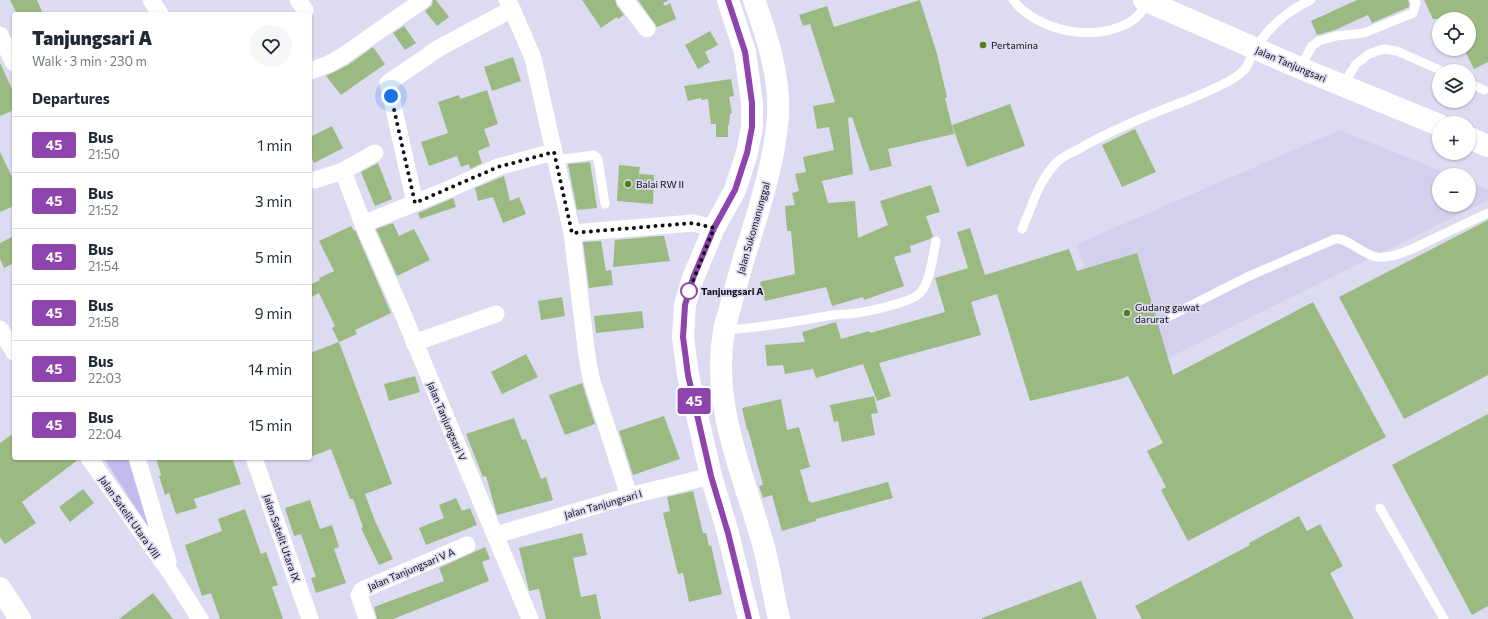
<!DOCTYPE html>
<html lang="en">
<head>
<meta charset="utf-8">
<style>
  body { margin:0; font-family:Commissioner,sans-serif; background:#f6f6f7; color:#1f2937; height:100vh; display:flex; flex-direction:column; font-size:15px; white-space:nowrap }
  * { box-sizing:border-box; margin:0 }
  p { font-size:13px; color:#747a83 }
  .icon { flex:none; width:22px; height:22px; fill:none; stroke:currentColor; stroke-width:2; stroke-linecap:round; stroke-linejoin:round }
  .map { position:relative; flex:1; overflow:hidden }
  .side { position:absolute; left:12px; top:12px; width:300px; height:448px; display:flex; flex-direction:column; background:#fff; border-radius:4px; box-shadow:0 1px 3px #0004 }
  .side>* { flex:none }
  .badge { padding:0 8px; border-radius:3px; font-size:14px; line-height:26px }
  .buttons { position:absolute; left:1432px; top:12px; display:grid; gap:8px }
  .buttons a { display:grid; place-items:center; width:44px; height:44px; border-radius:50%; background:#fff; box-shadow:0 1px 3px #0004; font-size:20px }
  .you { position:absolute; width:20px; height:20px; margin:-10px; border:3px solid #fff; border-radius:50%; background:#1a73e8; box-shadow:0 0 0 6px #1a73e833 }
  .map>.badge { position:absolute; translate:-50% -50%; box-shadow:0 0 0 2px #fff }
  h2 { padding:0 20px; font-size:15px; line-height:36px }
  .round { display:grid; place-items:center; flex:none; width:42px; height:42px; border-radius:21px; background:#f6f6f7 }
  .headline { display:flex; align-items:center; justify-content:space-between; height:68px; padding:0 20px }
  h1 { font-size:19px; font-weight:800; line-height:30px }
  ul { padding:0; list-style:none }
  li { display:flex; align-items:center; gap:12px; height:56px; padding:0 20px; border-top:1px solid #e0e1e3 }
  li div { flex:1 }
  li b { display:block; font-size:15px }
  li em { font-style:normal }
  li .badge { min-width:44px; font-weight:700; text-align:center }
  .map>svg:first-child { display:block }
  .built { fill:#d3d0ed }
  .green { fill:#c1bbee }
  .building { fill:#9bba82 }
  .lines { fill:none; stroke-linecap:round; stroke-linejoin:round }
  .lane { stroke:#fff; stroke-width:9 }
  .street { stroke:#fff; stroke-width:17 }
  .secondary { stroke:#fff; stroke-width:22 }
  .line-casing { stroke:#fff; stroke-width:9 }
  .line { stroke:#8e44ad; stroke-width:6 }
  .walk { stroke:#100f17; stroke-width:4; stroke-dasharray:0 7.2 }
  .poi-dot { fill:#4f8011; stroke:#dddbf1; stroke-width:1.5 }
  .stop-dot { fill:#fff; stroke:#8e44ad; stroke-width:2 }
  .labels { text-anchor:middle; dominant-baseline:central; stroke-width:3.5; stroke-linejoin:round; paint-order:stroke }
  .poi-label { font-size:10px; fill:#100f17; stroke:#dddbf1; text-anchor:start }
  .street-label { font-size:10px; fill:#100f17; stroke:#dddbf1 }
  .stop-label { font-size:10px; font-weight:bold; fill:#100f17; stroke:#dddbf1; text-anchor:start }
</style>
</head>
<body>
<div class="map">
<svg width="1488" height="619" viewBox="0 0 1488 619">
  <rect width="100%" height="100%" fill="#dddbf1"/>
  <!-- built -->
  <path class="built" d="M1340,130l111,45h-12v30h30v-23l19,8v10l-320,158 -47,21 -44,-135z"/>
  <!-- green -->
  <path class="green" d="M104,458h28l24,82z"/>
  <!-- building -->
  <g class="building">
    <path d="M10,0h27l6,14h-26z"/>
    <path d="M433,0h3l13,17 -12,9 -12,-15 7,-6z"/>
    <path d="M582,0h33l2,6 7,9 -6,4 -1,-2 -16,11z"/>
    <path d="M638,0h31l-6,3 2,3 5,-3 6,16 -19,8z"/>
    <path d="M920,0l17,54 10,43 -2,1 9,36 -66,15 4,17 -22,5 -18,-54 -4,1 5,56 -31,7 6,22 27,-2 3,37 30,-13 -8,-24 51,-16 9,27 -14,4 7,20 -3,3 -20,7 1,6 -17,5 10,29 -40,14 -1,-3 -31,9 -6,-19 -61,14 -5,-19 35,-8 -4,-43h-4l-2,-25 10,-1 -3,-12 7,-2 -4,-17 11,-2 -3,-15 31,-7 -5,-23 -12,2 -4,-23 22,-4 -25,-78 -7,2 -4,-11 28,-9 7,21z"/>
    <path d="M1357,0h51l1,4v3l-37,16 -4,-8 -33,15 -18,5 -6,-14z"/>
    <path d="M1424,0h64v62l-14,7 -10,-20h5v-30h-36z"/>
    <path d="M404,26l12,17 -11,7 -12,-17z"/>
    <path d="M710,31l8,14 -13,7 5,10 -12,7 -13,-24z"/>
    <path d="M373,47l12,17 -44,31 -15,-19 22,-11z"/>
    <path d="M513,57l8,24 -29,10 -8,-24z"/>
    <path d="M0,63l14,30v17l-14,6z"/>
    <path d="M731,79l3,17 -5,1 3,16 -2,1 -1,11h-1v12h-12v-13h-5l-3,-25 -7,1v-2l-13,3 -4,-15z"/>
    <path d="M487,90l11,34 -14,5 6,17 -12,5 4,12 -12,6 -1,-5 -8,3 -4,-11 -28,10 -8,-24 27,-9 -10,-31 21,-7 1,4z"/>
    <path d="M1010,104l15,42 -58,21 -15,-42z"/>
    <path d="M332,126l11,22 -29,15 -4,-9v-17z"/>
    <path d="M1135,129l21,43 -34,15 -20,-42z"/>
    <path d="M0,152l14,29v25l-14,6z"/>
    <path d="M590,162l7,46 -20,2 -9,-46z"/>
    <path d="M378,163l14,36 -17,7 -14,-34z"/>
    <path d="M619,165l21,2 -1,7 15,1 -1,29 -36,-3z"/>
    <path d="M504,176l6,25 9,-4 7,17 -23,9 -10,-26 -15,4 -3,-13z"/>
    <path d="M453,198l3,9 -36,12 -2,-6z"/>
    <path d="M1488,220v155l-84,44 -65,-122z"/>
    <path d="M393,223l6,13 15,-7 16,31 -33,16 -21,-47z"/>
    <path d="M351,226l3,5 1,-1 36,83 -36,17 2,4 -18,8 -7,-14 3,-2 -16,-33 -9,5v-13l10,-5 -1,-2 15,-7 -15,-30z"/>
    <path d="M970,228l15,47 84,-26 8,22 60,-18 36,122 140,-73 73,135 -198,104 -27,-51 5,-3 -19,-36 16,-8 -35,-67 -7,3 -91,22 -33,-107 -26,8 10,33 -102,28 12,33 -14,5 -14,-37 -47,14 -3,-9 -28,5 -2,-9 -16,1 -2,-21 40,-3 -3,-10 34,-10 5,17 28,-8 1,2 75,-21 -10,-34 33,-10 -11,-36z"/>
    <path d="M14,236v27l-10,5 -4,-9v-16z"/>
    <path d="M659,236h5l6,25 -57,6 2,-27z"/>
    <path d="M601,241l5,30 5,-1 2,15 -24,3 -6,-46z"/>
    <path d="M562,297l3,19 -24,4 -3,-19z"/>
    <path d="M642,311l2,17 -48,5 -2,-17z"/>
    <path d="M339,342l53,142 -27,10 10,27 18,38 -14,6 -18,-37 2,-1 -10,-28h-3l-19,-50 -21,8v-104z"/>
    <path d="M526,354l12,23 -36,17 -11,-22z"/>
    <path d="M415,376l5,16 -31,9 -5,-17z"/>
    <path d="M582,383l13,41 -30,11 -16,-40z"/>
    <path d="M874,396l4,17 -7,1 4,21 -33,7 -4,-21 -4,1 -4,-17z"/>
    <path d="M781,399l6,31 12,-3 11,40 -10,3 9,32 2,-1v2l77,-21 5,16 -77,21v2l-34,10 -10,-36 -9,3 -4,-12 4,-1 -15,-55h-1l-5,-22z"/>
    <path d="M1488,414v192l-16,9 -80,-150z"/>
    <path d="M664,416l16,43 -47,16 -14,-44z"/>
    <path d="M514,418l8,22 4,-1 15,40 5,-2 7,23 -56,15 -11,-39 -3,1 -17,-43z"/>
    <path d="M14,433v25h65v1l-57,43 14,21 -31,21 -5,-7v-94z"/>
    <path d="M156,458h76l9,26 -47,15 3,9 -21,6 -7,-21 -4,2 -6,-19 2,-1z"/>
    <path d="M83,489l11,14 -24,19 -11,-15z"/>
    <path d="M693,491l10,42h3l3,13 2,-1 11,49 -33,8 -6,-29 -5,1 -15,-61 7,-2 -3,-14z"/>
    <path d="M456,498l6,13 8,-3 7,17 -51,20 -7,-17 25,-10 -5,-13z"/>
    <path d="M310,500l10,29 12,-4 7,22 -5,2 12,34 -30,10 -5,-15 5,-1 -15,-43 -7,2 -9,-28z"/>
    <path d="M245,509l16,45 5,-2 12,33 -6,2 11,32h-63l-9,-26 -9,3 -17,-51 37,-14 -4,-12z"/>
    <path d="M1299,516l8,15 13,-7 23,42 -13,7 24,46h-212l-7,-13 115,-61 -1,-2z"/>
    <path d="M582,533l5,22 -14,3 8,39 15,-3 5,25h-55l-7,-30 -10,2 -10,-43z"/>
    <path d="M485,547l5,12 -8,3 7,19 -96,38h-16l-3,-12 70,-26 -5,-13z"/>
    <path d="M1081,581l16,38h-115v-1z"/>
    <path d="M153,593l20,26h-54z"/>
  </g>
  <g class="lines">
    <!-- lane -->
    <g class="lane">
      <path d="M1013,0c25,32 85,44 120,20 6,-4 11,-12 16,-18"/>
      <path d="M1300,68l12,-22 7,-5 17,-5 28,-3 49,-20 3,-10 -2,-3"/>
      <path d="M1469,83l15,7"/>
      <path d="M1343,85l13,-21 13,-10 14,-5 14,2 45,20"/>
      <path d="M556,160l38,-5 4,4 7,45"/>
      <path d="M1022,229c10,-23 17,-49 35,-67 5,-5 14,-9 20,-12 34,-20 71,-35 108,-49 16,-7 47,-18 59,-31 5,-5 7,-15 11,-21 14,-23 32,-38 56,-49"/>
      <path d="M1170,316l77,-39 88,-38c13,-2 27,16 42,18 19,2 43,-12 60,-20 17,-8 34,-16 51,-24"/>
      <path d="M724,330c37,-2 73,-9 109,-15 5,-1 10,-1 15,-1 14,-1 63,-11 72,-21 10,-10 13,-38 16,-52"/>
      <path d="M1380,508l64,111"/>
    </g>
    <!-- street -->
    <g class="street">
      <path d="M151,0l9,14"/>
      <path d="M298,0l7,10"/>
      <path d="M507,0l5,9 21,49 39,175 15,123 4,22 38,118"/>
      <path d="M625,0l22,29"/>
      <path d="M0,35l14,28"/>
      <path d="M310,71l19,-7 14,-8 80,-56"/>
      <path d="M343,171l20,53 37,83 130,312"/>
      <path d="M315,180l28,-9 32,-18"/>
      <path d="M415,203l-27,-120 51,-35 73,-39"/>
      <path d="M363,224l84,-34 51,-23 55,-15"/>
      <path d="M572,233l121,-10 21,5"/>
      <path d="M0,329l14,23"/>
      <path d="M414,343l82,-29"/>
      <path d="M89,458l83,117 28,44"/>
      <path d="M137,458l31,104"/>
      <path d="M254,458l56,161"/>
      <path d="M496,535l133,-39 82,-20"/>
      <path d="M367,619l-8,-24 3,-5 105,-45"/>
    </g>
    <!-- secondary -->
    <g class="secondary">
      <path d="M728,0l17,52 7,51v24l-5,26 -12,37 -21,38 -21,50 -8,27 -2,32 5,38 23,101 17,57 21,86"/>
      <path d="M754,0c13,36 26,76 24,115 -3,44 -17,88 -30,130 -9,28 -16,56 -24,85 -13,77 19,142 39,214 7,25 10,50 16,75"/>
      <path d="M1144,0l156,68 139,57"/>
      <path d="M1469,138l19,8"/>
      <path d="M0,588l20,31"/>
    </g>
  </g>
  <g class="lines">
    <defs>
      <path id="line" d="M728,0l17,52 7,51v24l-5,26 -12,37 -21,38 -21,50 -8,27 -2,32 5,38 23,101 17,57 21,86"/>
    </defs>
    <!-- line casing -->
    <use href="#line" class="line-casing"/>
    <!-- line -->
    <use href="#line" class="line"/>
    <!-- walk -->
    <path class="walk" d="M391,96l24,107 83,-36 56,-15 18,81 121,-10 21,5 -25,63"/>
  </g>
  <!-- markers -->
  <g class="poi-dot">
    <circle cx="983" cy="45" r="4"/>
    <circle cx="628" cy="184" r="4"/>
    <circle cx="1127" cy="313" r="4"/>
  </g>
  <circle class="stop-dot" cx="689" cy="291" r="8"/>
  <g class="labels">
    <!-- poi labels -->
    <g class="poi-label">
      <text x="991" y="45">Pertamina</text>
      <text x="636" y="184">Balai RW II</text>
      <text x="1135" y="307">Gudang gawat<tspan x="1135" dy="12">darurat</tspan></text>
    </g>
    <!-- street labels -->
    <g class="street-label">
      <text transform="translate(1291 64) rotate(23)">Jalan Tanjungsari</text>
      <text transform="translate(753 228) rotate(-74)">Jalan Sukomanunggal</text>
      <text transform="translate(447 421) rotate(67)">Jalan Tanjungsari V</text>
      <text transform="translate(603 504) rotate(-16)">Jalan Tanjungsari I</text>
      <text transform="translate(130 517) rotate(55)">Jalan Satelit Utara VIII</text>
      <text transform="translate(282 538) rotate(71)">Jalan Satelit Utara IX</text>
      <text transform="translate(411 569) rotate(-23)">Jalan Tanjungsari V A</text>
    </g>
    <!-- stop labels -->
    <g class="stop-label">
      <text x="701" y="291">Tanjungsari A</text>
    </g>
  </g>
</svg>
<div class="buttons">
<a><svg class="icon" aria-label="locate" viewBox="0 0 24 24"><circle cx="12" cy="12" r="6"/><path d="M12 2v4M12 18v4M2 12h4M18 12h4"/></svg></a>
<a><svg class="icon" aria-label="layers" viewBox="0 0 24 24"><path d="M12 4l9 5-9 5-9-5zM3 14l9 5 9-5"/></svg></a>
<a>+</a>
<a>−</a>
</div>
<div class="you" style="left:391px;top:96px"></div>
<b class="badge" style="left:694px;top:401px;background:#8e44ad;color:#fff">45</b>
<section class="side">
<div class="headline"><div><h1>Tanjungsari A</h1><p>Walk · 3 min · 230 m</p></div><a class="round"><svg class="icon" aria-label="heart" viewBox="0 0 24 24"><path d="M12 20l-8-8c-3-5 5-10 8-4 3-6 11-1 8 4z"/></svg></a></div>
<h2>Departures</h2>
<ul>
<li><span class="badge" style="background:#8e44ad;color:#fff">45</span><div><b>Bus</b><p>21:50</p></div><em>1 min</em></li>
<li><span class="badge" style="background:#8e44ad;color:#fff">45</span><div><b>Bus</b><p>21:52</p></div><em>3 min</em></li>
<li><span class="badge" style="background:#8e44ad;color:#fff">45</span><div><b>Bus</b><p>21:54</p></div><em>5 min</em></li>
<li><span class="badge" style="background:#8e44ad;color:#fff">45</span><div><b>Bus</b><p>21:58</p></div><em>9 min</em></li>
<li><span class="badge" style="background:#8e44ad;color:#fff">45</span><div><b>Bus</b><p>22:03</p></div><em>14 min</em></li>
<li><span class="badge" style="background:#8e44ad;color:#fff">45</span><div><b>Bus</b><p>22:04</p></div><em>15 min</em></li>
</ul>
</section>
</div>
</body>
</html>
